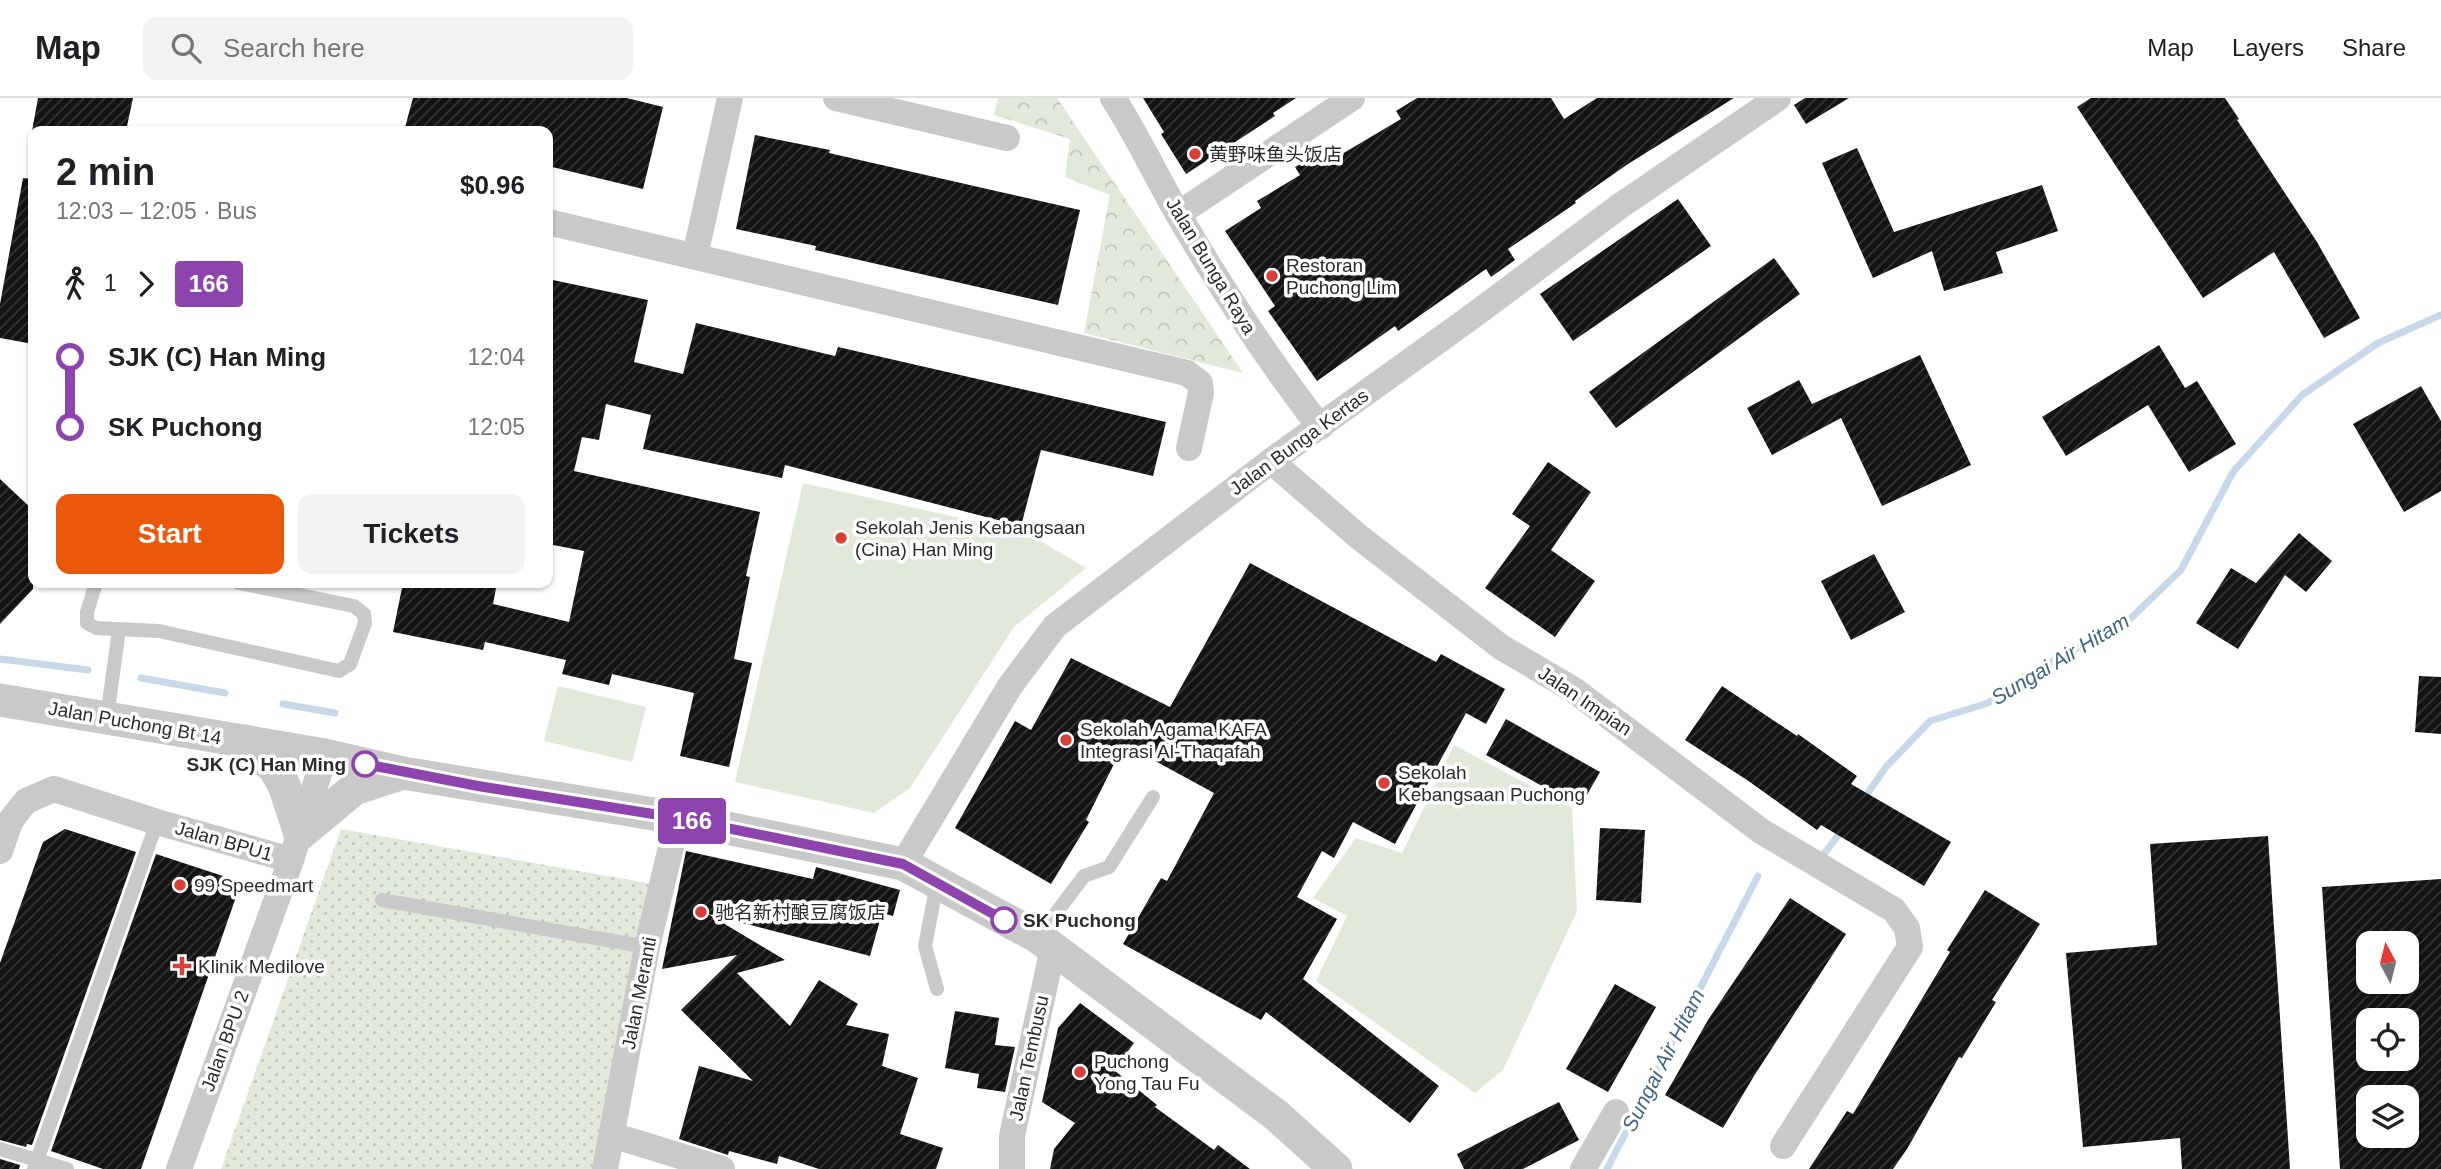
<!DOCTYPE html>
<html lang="en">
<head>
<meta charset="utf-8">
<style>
  body { margin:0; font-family:Helvetica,"Noto Sans SC",sans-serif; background:#f2f2f2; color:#202124; height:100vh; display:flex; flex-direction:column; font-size:26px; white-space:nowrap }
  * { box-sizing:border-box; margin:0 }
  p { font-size:23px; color:#757577 }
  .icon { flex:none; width:38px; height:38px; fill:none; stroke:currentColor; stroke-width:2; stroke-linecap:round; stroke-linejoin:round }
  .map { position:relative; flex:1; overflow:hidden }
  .panel { position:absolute; left:28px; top:28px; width:525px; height:462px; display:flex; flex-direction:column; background:#fff; border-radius:14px; box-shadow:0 2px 5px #0004 }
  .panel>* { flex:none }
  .badge { padding:0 14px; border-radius:5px; font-size:24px; line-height:46px }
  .needle { width:46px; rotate:353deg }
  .fabs { position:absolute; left:2356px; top:833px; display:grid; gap:14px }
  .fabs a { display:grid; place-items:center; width:63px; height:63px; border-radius:14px; background:#fff; box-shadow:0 2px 5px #0004; font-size:35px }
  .map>.badge { position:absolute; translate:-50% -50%; box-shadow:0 0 0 4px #fff }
  .legs { display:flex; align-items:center; gap:10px; height:77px; padding:0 28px; font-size:23px }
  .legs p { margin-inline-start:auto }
  .head { display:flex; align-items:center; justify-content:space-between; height:119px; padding:0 28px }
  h1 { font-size:38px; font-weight:600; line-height:52px }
  .button { display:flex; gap:14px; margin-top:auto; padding:14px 28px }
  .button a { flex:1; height:80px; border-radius:14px; background:#ea580c; color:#fff; font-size:28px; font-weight:600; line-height:80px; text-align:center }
  .button a+a { background:#f2f2f2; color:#202124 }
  ul { padding:0 28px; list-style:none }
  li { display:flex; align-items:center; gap:24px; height:70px; font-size:26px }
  li i { display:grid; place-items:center; width:10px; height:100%; margin:0 9px; background:currentColor }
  li i::after { content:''; width:18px; height:18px; margin:-9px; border:5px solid; border-radius:50%; background:#fff }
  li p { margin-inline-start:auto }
  li:first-child i { background:linear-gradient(#0000 50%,currentColor 0) }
  li:last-child i { background:linear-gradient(currentColor 50%,#0000 0) }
  header { display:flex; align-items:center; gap:42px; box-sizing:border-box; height:98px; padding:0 35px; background:#fff; border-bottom:2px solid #e0e0e0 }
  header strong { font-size:33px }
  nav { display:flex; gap:38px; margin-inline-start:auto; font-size:24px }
  .search { width:490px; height:63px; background:#f2f2f2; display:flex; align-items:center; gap:18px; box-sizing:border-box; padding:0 24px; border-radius:14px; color:#757577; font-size:26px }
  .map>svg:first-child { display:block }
  .grass { fill:url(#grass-dots) }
  .park { fill:url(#park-crowns) }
  .pitch { fill:#e1e9da }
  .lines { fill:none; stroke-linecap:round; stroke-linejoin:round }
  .stream { stroke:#c8d8e8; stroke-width:7 }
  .building { fill:url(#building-hatch); fill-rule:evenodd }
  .service { stroke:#c9c9c9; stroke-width:14 }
  .minor { stroke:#c9c9c9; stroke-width:26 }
  .tertiary { stroke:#c9c9c9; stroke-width:33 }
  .line-1-casing { stroke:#fff; stroke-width:16 }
  .line-1 { stroke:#8e44ad; stroke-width:10 }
  .poi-dot { fill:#d7403a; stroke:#fff; stroke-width:2.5 }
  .stop-1-dot { fill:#fff; stroke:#8e44ad; stroke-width:3.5 }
  .labels { text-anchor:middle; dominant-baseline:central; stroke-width:7; stroke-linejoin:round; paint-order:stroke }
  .poi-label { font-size:19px; fill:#2c2c2c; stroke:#fff; text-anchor:start }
  .street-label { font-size:19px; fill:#2c2c2c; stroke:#fff }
  .stop-label { font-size:19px; font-weight:bold; fill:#2c2c2c; stroke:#fff; text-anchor:end }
  .water-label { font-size:21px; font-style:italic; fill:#416587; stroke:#fff }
</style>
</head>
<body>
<header>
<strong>Map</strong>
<div class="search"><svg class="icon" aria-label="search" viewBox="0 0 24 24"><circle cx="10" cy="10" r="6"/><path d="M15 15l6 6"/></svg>Search here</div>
<nav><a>Map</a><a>Layers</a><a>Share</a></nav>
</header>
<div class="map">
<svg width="2441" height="1071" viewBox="0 0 2441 1071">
  <defs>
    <pattern id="grass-dots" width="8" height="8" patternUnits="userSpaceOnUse" patternTransform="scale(1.75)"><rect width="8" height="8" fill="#e1e9da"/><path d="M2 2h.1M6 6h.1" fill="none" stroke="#c1c8bb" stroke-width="1.8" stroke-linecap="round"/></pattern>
    <pattern id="park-crowns" width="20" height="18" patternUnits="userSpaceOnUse" patternTransform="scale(1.75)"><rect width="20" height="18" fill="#e1e9da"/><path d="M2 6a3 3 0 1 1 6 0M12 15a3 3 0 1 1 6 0" fill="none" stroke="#c1c8bb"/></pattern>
    <pattern id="building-hatch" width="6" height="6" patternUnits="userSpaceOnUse" patternTransform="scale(1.75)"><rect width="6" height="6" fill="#131313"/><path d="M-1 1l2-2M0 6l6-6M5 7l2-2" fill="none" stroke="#363636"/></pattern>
  </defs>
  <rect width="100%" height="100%" fill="#fff"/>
  <!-- grass -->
  <path class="grass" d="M341,731l312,55 -59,285h-373z"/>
  <!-- park -->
  <path class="park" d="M998,0h59l186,275 -159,-40 26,-138 -45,-18 5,-38 -76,-24z"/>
  <!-- pitch -->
  <g class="pitch">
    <path d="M803,385l224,50 59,35 -72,59 -104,161 -36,25 -139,-31z"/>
    <path d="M558,588l88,21 -14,55 -88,-21z"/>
    <path d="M1454,647l118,63 5,103 -74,159 -28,23 -159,-112 31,-65 -34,-18 43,-60 46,15z"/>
  </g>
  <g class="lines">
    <!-- stream -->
    <g class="stream">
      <path d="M0,561l88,11"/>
      <path d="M141,580l84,15"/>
      <path d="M283,606l52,9"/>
      <path d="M1863,702l23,-33 44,-46 58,-18 37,-27 104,-56 52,-50 52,-98 69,-77 76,-52 63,-28"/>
      <path d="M1824,756l18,-24"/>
      <path d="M1607,1071l151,-293"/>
    </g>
  </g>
  <!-- building -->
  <g class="building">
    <path d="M38,0h95l-7,33h-94z"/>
    <path d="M413,0h214l36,9 -20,82 -95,-23v-35h-144z"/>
    <path d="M1143,0h153l-23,15 2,3 -89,58 -25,-40 3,-2z"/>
    <path d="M1417,0h134l13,21 33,-21h137l-106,66 -53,37 1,2 -68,46 7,11 -24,17 -5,-8 -88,62 -3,-5 -78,55 -49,-70 7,-5 -50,-75 36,-23 -4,-7 43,-26 -5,-8 36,-21 6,11 64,-38 -5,-8z"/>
    <path d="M1805,0h44l-43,26 -12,-19z"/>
    <path d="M2091,0h134l14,21 -2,1 80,122 43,76 -36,20 -50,-86 -71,46 -126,-191z"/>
    <path d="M755,37l75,15 -1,3 251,57 -22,95 -243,-55 1,-4 -80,-17z"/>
    <path d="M1857,50l37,84 148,-47 16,46 -62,21 7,21 -59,18 -12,-40 -59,27 -51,-115z"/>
    <path d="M23,80l10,1v165l-33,-6v-34z"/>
    <path d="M1678,101l33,47 -138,95 -33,-47z"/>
    <path d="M1774,160l26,36 -184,134 -27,-36z"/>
    <path d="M548,181l100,21 -14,62 49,12 13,-51 139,33 3,-9 328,75 -13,54 -112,-26 -20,76 -236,-61 -3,13 -139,-29 8,-34 -45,-11 -7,36 -17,-3 -8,34 186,41 -14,64 4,1 -16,82 18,4 -23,104 -49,-11 14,-63 -82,-19 -3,11 -47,-11 4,-14 -81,-18 -2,8 -90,-18 10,-49h94l-4,21 76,18 15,-71 -36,-7z"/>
    <path d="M2159,247l26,43 12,-7 39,63 -47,28 -41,-67 -82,51 -24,-39z"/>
    <path d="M1920,257l51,110 -89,41 -41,-88 -69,37 -25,-47 52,-28 13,24z"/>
    <path d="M2421,288l20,35v70l-37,21 -51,-88z"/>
    <path d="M1548,364l43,30 -40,58 44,31 -40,56 -70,-49 45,-62 -18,-12z"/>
    <path d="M0,381l33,31v79l-33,35z"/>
    <path d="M2299,435l33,28 -26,31 -21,-17 -47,74 -42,-26 35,-55 25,15z"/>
    <path d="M1874,456l31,58 -54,28 -30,-59z"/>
    <path d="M1250,465l186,99 5,-8 64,35 -19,35 -20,-11 -71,131 -42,-22 -19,36 -12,-7 -25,46 40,22 -34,60 136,107 -29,37 -144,-111 -5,8 -138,-76 38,-66 6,3 47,-88 -90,-49 -38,76 3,2 -38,62 -96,-56 60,-107 16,9 40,-72 99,49z"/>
    <path d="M2419,578l22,1v57l-26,-2z"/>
    <path d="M1722,588l75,50 1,-2 59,42 -6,8 100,58 -27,44 -103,-61 -4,5 -70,-50 -62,-40z"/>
    <path d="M1506,621l94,53 -20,35 -94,-52z"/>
    <path d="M1600,730l45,2 -4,73 -45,-3z"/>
    <path d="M65,731l71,23 -104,293 -5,-1 -1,3 -26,-7v-177l43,-121z"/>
    <path d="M2268,738l22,333h-108l-2,-31 -97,9 -17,-194 91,-8 -7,-101z"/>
    <path d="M686,753l127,28 3,-12 84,23 -7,26 -11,-3 -12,43 -162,-42 77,46 -48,13 53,53 29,-46 39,24 -12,21 43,9 -7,32 36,12 -18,56 43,14 -7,21h-117l-40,-13 -2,8 -48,-13 -1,4 -49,-16 20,-73 54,15 -72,-71 56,-55 -75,14z"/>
    <path d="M156,756l73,24 7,19 -95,272h-38l-52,-18z"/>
    <path d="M2441,781v290h-101l-18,-282zM2368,845h38v39h-38zM2368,922h38v39h-38zM2368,999h38v39h-38z"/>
    <path d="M1985,792l55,34 -48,76 4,2 -34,56 -3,-1 -52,92 -14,20h-84l38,-58 6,3 97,-162 -3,-2z"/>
    <path d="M1790,800l56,36 -92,142 -31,52 -58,-33 43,-75z"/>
    <path d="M1615,886l41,23 -48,85 -42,-23z"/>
    <path d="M1080,905l54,40 -20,27 43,35 -2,2 59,43 4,-5 32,24h-200l4,-20 21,-26 -33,-21 16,-74z"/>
    <path d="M955,913l44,7 -4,27 20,2 -10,45 -28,-4 2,-14 -34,-6z"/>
    <path d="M1559,1004l20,38 -56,29h-59l-7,-15z"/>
    <path d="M0,1061l20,6 -1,4h-19z"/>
  </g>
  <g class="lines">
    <!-- service -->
    <g class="service">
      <path d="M96,485l-9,29v11l9,5 63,3 180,40 11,-7 15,-41 -1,-9 -10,-8 -115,-23"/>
      <path d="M107,619l12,-87"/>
      <path d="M937,785l-12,63 12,43"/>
      <path d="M382,802l265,47"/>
      <path d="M1038,839l46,-61 25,-9 44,-70"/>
      <path d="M0,1051l67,20"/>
      <path d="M34,1071l123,-347"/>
    </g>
    <!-- minor -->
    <g class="minor">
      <path d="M836,0l171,40"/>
      <path d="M1113,0c24,37 43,78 65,116 43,74 90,146 142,213"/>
      <path d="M1178,116l174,-116"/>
      <path d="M548,124l639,151 13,10 1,10 -12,55"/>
      <path d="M695,158l35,-158"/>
      <path d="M1271,363l88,76 142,110 73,43 187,141 133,79 13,18 3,19 -127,199"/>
      <path d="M0,753l11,-31 15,-19 28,-12 103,33 134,38"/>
      <path d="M903,766l107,-178 45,-60 216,-165 199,-143 150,-112 158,-108"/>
      <path d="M612,1037l110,34"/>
      <path d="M179,1071l112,-309 34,-105"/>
      <path d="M605,1071l42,-222 31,-129"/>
      <path d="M1012,1071v-33l41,-188"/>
      <path d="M1583,1071l33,-57"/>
    </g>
    <!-- tertiary -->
    <g class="tertiary">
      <path d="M0,602l325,55 78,18 275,45 225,46 135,73 238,178 60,54"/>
      <path d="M245,643l29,27 10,17 16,49 54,-45 49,-16"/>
    </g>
  </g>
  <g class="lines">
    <defs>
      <path id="line-1" d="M365,666l113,22 200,32 225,46 101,56"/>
    </defs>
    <!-- line-1 casing -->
    <use href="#line-1" class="line-1-casing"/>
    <!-- line-1 -->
    <use href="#line-1" class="line-1"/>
  </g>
  <!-- markers -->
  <g class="poi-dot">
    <circle cx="1195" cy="56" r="7"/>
    <circle cx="1272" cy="178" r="7"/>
    <circle cx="841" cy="440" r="7"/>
    <circle cx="1066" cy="642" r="7"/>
    <circle cx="1384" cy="685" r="7"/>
    <circle cx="180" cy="787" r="7"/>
    <circle cx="701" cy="814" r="7"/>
    <path d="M178.5 857.5h7v7h7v7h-7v7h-7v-7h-7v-7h7z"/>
    <circle cx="1080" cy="974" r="7"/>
  </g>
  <g class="stop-1-dot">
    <circle cx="365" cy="666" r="12"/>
    <circle cx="1004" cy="822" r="12"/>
  </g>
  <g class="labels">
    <!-- poi labels -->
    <g class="poi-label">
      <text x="1209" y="56">黄野味鱼头饭店</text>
      <text x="1286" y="167">Restoran<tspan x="1286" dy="22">Puchong Lim</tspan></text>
      <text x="855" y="429">Sekolah Jenis Kebangsaan<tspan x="855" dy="22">(Cina) Han Ming</tspan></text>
      <text x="1080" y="631">Sekolah Agama KAFA<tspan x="1080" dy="22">Integrasi Al-Thaqafah</tspan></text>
      <text x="1398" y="674">Sekolah<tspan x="1398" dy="22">Kebangsaan Puchong</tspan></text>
      <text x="194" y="787">99 Speedmart</text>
      <text x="715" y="814">驰名新村酿豆腐饭店</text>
      <text x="198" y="868">Klinik Medilove</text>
      <text x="1094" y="963">Puchong<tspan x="1094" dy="22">Yong Tau Fu</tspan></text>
    </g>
    <!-- street labels -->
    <g class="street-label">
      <text transform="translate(1211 168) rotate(59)">Jalan Bunga Raya</text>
      <text transform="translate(1299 344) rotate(-36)">Jalan Bunga Kertas</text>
      <text transform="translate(1585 603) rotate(34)">Jalan Impian</text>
      <text transform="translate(135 625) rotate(10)">Jalan Puchong Bt 14</text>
      <text transform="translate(224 743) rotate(16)">Jalan BPU1</text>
      <text transform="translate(639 895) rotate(-79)">Jalan Meranti</text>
      <text transform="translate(225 943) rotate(-70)">Jalan BPU 2</text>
      <text transform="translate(1029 960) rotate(-78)">Jalan Tembusu</text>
    </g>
    <!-- stop labels -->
    <g class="stop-label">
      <text x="346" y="666">SJK (C) Han Ming</text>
      <text x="1023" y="822" text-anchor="start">SK Puchong</text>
    </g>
    <!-- water labels -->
    <g class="water-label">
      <text transform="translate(2060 561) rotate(-31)">Sungai Air Hitam</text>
      <text transform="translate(1663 962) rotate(-63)">Sungai Air Hitam</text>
    </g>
  </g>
</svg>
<div class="fabs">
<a><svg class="needle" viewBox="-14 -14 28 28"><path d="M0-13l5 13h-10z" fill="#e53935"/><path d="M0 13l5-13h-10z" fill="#757577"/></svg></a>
<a><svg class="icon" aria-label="locate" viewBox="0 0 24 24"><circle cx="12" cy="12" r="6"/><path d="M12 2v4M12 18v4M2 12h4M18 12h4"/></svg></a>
<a><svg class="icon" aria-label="layers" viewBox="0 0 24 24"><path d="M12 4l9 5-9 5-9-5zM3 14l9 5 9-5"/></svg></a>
</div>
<b class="badge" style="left:692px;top:723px;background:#8e44ad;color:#fff">166</b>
<section class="panel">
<div class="head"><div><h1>2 min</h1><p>12:03 – 12:05 · Bus</p></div><b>$0.96</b></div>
<div class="legs"><svg class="icon" aria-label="walk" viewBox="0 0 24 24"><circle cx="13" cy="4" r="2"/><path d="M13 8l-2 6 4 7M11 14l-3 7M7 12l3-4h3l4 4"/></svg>1<svg class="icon" aria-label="forward" viewBox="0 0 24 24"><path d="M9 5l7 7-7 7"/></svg><b class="badge" style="background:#8e44ad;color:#fff">166</b></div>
<ul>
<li><i style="color:#8e44ad"></i><b>SJK (C) Han Ming</b><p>12:04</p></li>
<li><i style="color:#8e44ad"></i><b>SK Puchong</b><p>12:05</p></li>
</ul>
<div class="button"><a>Start</a><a>Tickets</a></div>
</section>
</div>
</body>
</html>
